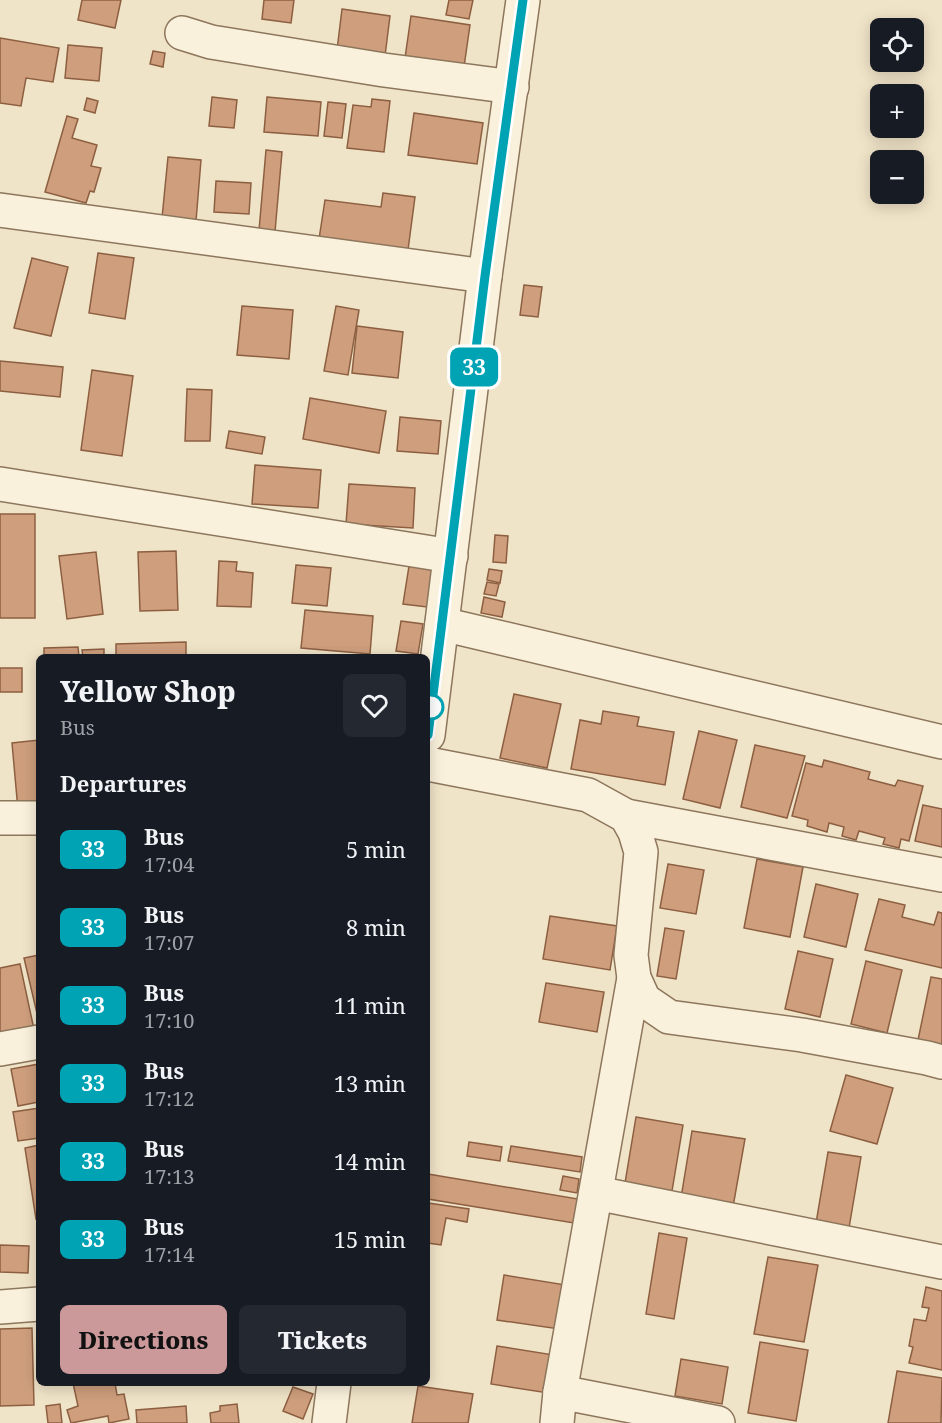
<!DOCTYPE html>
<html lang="en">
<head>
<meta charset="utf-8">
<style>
  body { margin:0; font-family:"Noto Serif",serif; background:#242831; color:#f1f3f6; height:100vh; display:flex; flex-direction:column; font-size:22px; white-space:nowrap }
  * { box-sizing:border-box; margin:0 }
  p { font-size:20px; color:#9ea1a6 }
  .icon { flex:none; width:33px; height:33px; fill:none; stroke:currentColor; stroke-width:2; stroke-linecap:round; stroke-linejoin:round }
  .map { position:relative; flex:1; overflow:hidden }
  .panel { position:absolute; left:36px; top:654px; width:394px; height:732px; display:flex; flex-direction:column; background:#171b24; border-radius:9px; box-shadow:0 3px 15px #0003 }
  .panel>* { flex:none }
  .badge { padding:0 12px; border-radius:9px; font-size:21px; line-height:39px }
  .buttons { position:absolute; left:870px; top:18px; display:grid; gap:12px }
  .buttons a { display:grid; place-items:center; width:54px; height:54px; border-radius:9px; background:#171b24; box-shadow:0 3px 15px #0003; font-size:30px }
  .map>.badge { position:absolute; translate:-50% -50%; box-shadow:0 0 0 3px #fff }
  h2 { padding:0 24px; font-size:22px; line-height:54px }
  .round { display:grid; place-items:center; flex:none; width:63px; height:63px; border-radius:9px; background:#242831 }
  .head { display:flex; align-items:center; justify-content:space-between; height:102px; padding:0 24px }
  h1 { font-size:28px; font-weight:800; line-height:45px }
  .action { display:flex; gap:12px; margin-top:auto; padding:12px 24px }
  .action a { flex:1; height:69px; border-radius:9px; background:#cc999b; color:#111; font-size:24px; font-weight:800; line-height:69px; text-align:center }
  .action a+a { background:#242831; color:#f1f3f6 }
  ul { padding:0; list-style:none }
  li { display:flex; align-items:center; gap:18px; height:78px; padding:0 24px }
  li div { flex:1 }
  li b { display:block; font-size:22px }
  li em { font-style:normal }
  li .badge { min-width:66px; font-weight:700; text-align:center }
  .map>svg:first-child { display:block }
  .building { fill:#cf9f7d; stroke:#8d5f41; stroke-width:1.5 }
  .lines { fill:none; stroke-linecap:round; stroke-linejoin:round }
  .minor-casing { stroke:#8d765c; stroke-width:36 }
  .minor { stroke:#faf1dc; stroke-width:33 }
  .line-casing { stroke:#fff; stroke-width:14 }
  .line { stroke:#00a3b4; stroke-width:9 }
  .stop-dot { fill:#fff; stroke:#00a3b4; stroke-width:3 }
</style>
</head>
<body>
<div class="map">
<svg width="942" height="1423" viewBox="0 0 942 1423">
  <rect width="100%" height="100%" fill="#f0e4c8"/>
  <!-- building -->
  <g class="building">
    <path d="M82,0h39l-6,28 -37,-8z"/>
    <path d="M264,0h30l-3,23 -29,-4z"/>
    <path d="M449,0h24l-4,19 -23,-4z"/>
    <path d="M342,9l48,7 -5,40 -48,-6z"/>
    <path d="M411,16l59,9 -6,42 -59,-9z"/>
    <path d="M0,38l59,10 -6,34 -27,-4 -5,28 -21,-3z"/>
    <path d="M68,45l34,3 -3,33 -34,-3z"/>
    <path d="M153,51l12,2 -2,14 -13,-3z"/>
    <path d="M212,97l25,3 -3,28 -25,-2z"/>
    <path d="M267,97l54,5 -3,34 -54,-4z"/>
    <path d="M87,98l11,3 -3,12 -11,-3z"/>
    <path d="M372,99l18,2 -6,51 -37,-4 6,-43 18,2z"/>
    <path d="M328,102l18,2 -4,34 -18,-2z"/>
    <path d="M414,113l69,10 -6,41 -69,-9z"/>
    <path d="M67,116l11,3 -6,19 25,7 -6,21 10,2 -7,24 -4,-1 -4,12 -41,-11z"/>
    <path d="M266,150l16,2 -8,91 -16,-1z"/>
    <path d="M168,157l33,3 -5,61 -34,-3z"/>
    <path d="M216,181l35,2 -2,31 -35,-2z"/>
    <path d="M383,193l32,4 -7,53 -89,-11 6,-39 56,7z"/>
    <path d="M98,253l36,5 -9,61 -36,-6z"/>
    <path d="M32,258l36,9 -17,69 -37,-8z"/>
    <path d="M524,285l18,2 -4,30 -18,-2z"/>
    <path d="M242,306l51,4 -4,49 -52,-4z"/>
    <path d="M336,306l23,4 -11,65 -24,-4z"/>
    <path d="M357,326l46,6 -5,46 -46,-5z"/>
    <path d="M0,361l63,6 -3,30 -60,-6z"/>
    <path d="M92,370l41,6 -11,80 -41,-6z"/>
    <path d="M187,389l25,1 -2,51h-25z"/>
    <path d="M310,398l76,13 -7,42 -76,-14z"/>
    <path d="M400,417l41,4 -3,33 -41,-3z"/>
    <path d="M229,431l36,6 -3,17 -36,-6z"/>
    <path d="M255,465l66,5 -3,38 -66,-4z"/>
    <path d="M349,484l66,4 -2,40 -67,-4z"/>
    <rect x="0" y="514" width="35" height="104"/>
    <path d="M495,535l13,1 -2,27 -13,-1z"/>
    <path d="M176,551l2,59 -38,1 -2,-59z"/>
    <path d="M96,552l7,62 -36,5 -8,-63z"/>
    <path d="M219,561l18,1 -1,9 17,2 -2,34 -34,-1z"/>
    <path d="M296,565l35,3 -4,38 -35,-3z"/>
    <path d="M409,566l24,4 -6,37 -24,-3z"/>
    <path d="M489,569l13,2 -2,12 -13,-3z"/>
    <path d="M487,582l12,2 -3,12 -12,-2z"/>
    <path d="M484,597l21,5 -3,15 -21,-4z"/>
    <path d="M305,610l68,6 -3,38 -69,-6z"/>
    <path d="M401,621l22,3 -5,30 -22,-3z"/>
    <path d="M186,642v15h-70v-13z"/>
    <path d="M78,647l1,10h-35v-9z"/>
    <path d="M104,649v8h-21l-1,-7z"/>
    <rect x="0" y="668" width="22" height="24"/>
    <path d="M514,694l47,10 -14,64 -47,-10z"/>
    <path d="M603,711l36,6 -2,9 37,6 -9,53 -94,-16 9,-49 21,4z"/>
    <path d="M699,731l38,9 -17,68 -37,-9z"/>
    <path d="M39,740v68l-21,2 -6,-67z"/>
    <path d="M755,745l50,11 -18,62 -46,-11z"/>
    <path d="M824,760l46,12 -2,7 27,7 3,-6 25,6 -14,55 -8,-2 -2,9 -16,-4 2,-6 -26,-7 -3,9 -14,-4 2,-9 -15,-4 -2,9 -20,-6 1,-6 -16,-4 14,-53 16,4z"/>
    <path d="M923,805l19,4v38l-27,-6z"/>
    <path d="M757,859l46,8 -13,70 -46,-9z"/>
    <path d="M668,864l36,6 -8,44 -36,-6z"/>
    <path d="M816,884l42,10 -12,53 -42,-10z"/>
    <path d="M879,899l26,6 -3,12 32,8 4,-13 4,1v55l-77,-18z"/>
    <path d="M550,916l67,10 -7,44 -67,-11z"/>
    <path d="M665,928l19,3 -8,48 -19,-3z"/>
    <path d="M798,951l35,8 -13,58 -35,-8z"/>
    <path d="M39,955v67l-15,-64z"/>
    <path d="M866,961l36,9 -15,63 -36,-9z"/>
    <path d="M20,964l15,70h-35v-66z"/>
    <path d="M931,977l11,2v70l-25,-4z"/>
    <path d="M546,983l58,9 -7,40 -58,-10z"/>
    <path d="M39,1064v38l-21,4 -7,-37z"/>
    <path d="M846,1075l47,13 -16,56 -47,-13z"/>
    <path d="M39,1108v30l-21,3 -5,-29z"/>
    <path d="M636,1117l47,8 -11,66 -47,-8z"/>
    <path d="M692,1131l53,8 -12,68 -52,-9z"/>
    <path d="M469,1142l33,5 -2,14 -33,-5z"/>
    <path d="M39,1145v73l-3,1 -11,-71z"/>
    <path d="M511,1146l71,11 -2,15 -72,-11z"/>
    <path d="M828,1152l33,5 -12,71 -33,-5z"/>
    <path d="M428,1174l156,26 -4,24 -152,-25z"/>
    <path d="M563,1176l16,3 -2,14 -17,-3z"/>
    <path d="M428,1203l41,6 -2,13 -21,-4 -5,27 -13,-2z"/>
    <path d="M659,1233l28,5 -13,81 -28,-5z"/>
    <path d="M0,1245l29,1 -1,27 -28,-1z"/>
    <path d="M768,1257l50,8 -14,77 -50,-8z"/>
    <path d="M504,1275l62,10 -7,44 -62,-9z"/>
    <path d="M926,1287l16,4v79l-33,-7 4,-16 -4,-1 5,-27 12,2 3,-13 -7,-1z"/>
    <path d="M32,1328l2,77 -34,1v-77z"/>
    <path d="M760,1342l48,8 -12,71 -48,-8z"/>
    <path d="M497,1346l57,9 -6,38 -57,-9z"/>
    <path d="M681,1359l47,8 -6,37 -47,-8z"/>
    <path d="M897,1371l45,7 -1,45h-53z"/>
    <path d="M73,1383h42l2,12 7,-1 5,25 -20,4 -1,-7 -37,7 -4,-13 11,-4z"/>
    <path d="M418,1386l55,8 -5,29h-56z"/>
    <path d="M293,1387l20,7 -10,25 -20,-8z"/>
    <path d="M60,1404l2,19h-14l-2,-17z"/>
    <path d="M237,1404l2,19h-28l-1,-10 10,-2v-5z"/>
    <path d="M186,1406l1,17h-50l-1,-13z"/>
  </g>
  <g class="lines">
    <defs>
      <g id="minor">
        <path d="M182,33l29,9 173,28 128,17"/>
        <path d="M0,210l485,66"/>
        <path d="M0,484l451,72"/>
        <path d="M442,624l500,118"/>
        <path d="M428,735l57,-459 38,-276"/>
        <path d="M428,764l160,31 38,21 9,16 6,20 -10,103 3,23 10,22 25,17 133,18 125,23 15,4"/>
        <path d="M626,816l316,59"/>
        <path d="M0,818h39"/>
        <path d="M0,1049l39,-7"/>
        <path d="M596,1193l346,69"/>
        <path d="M0,1307l39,-3"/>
        <path d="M560,1392l158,31"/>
        <path d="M329,1423l5,-40"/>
        <path d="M557,1423l3,-31 74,-414"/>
      </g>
    </defs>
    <!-- minor casing -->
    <use href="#minor" class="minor-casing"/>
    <!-- minor -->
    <use href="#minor" class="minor"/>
  </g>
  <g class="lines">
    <defs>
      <path id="line" d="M428,735l57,-459 38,-276"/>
    </defs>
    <!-- line casing -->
    <use href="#line" class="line-casing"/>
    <!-- line -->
    <use href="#line" class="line"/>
  </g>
  <!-- markers -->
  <circle class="stop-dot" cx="431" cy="707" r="12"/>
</svg>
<div class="buttons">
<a><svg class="icon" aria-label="locate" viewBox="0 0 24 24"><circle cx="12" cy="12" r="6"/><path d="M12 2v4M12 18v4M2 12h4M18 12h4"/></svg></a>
<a>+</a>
<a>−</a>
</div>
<b class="badge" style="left:474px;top:367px;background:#00a3b4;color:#fff">33</b>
<section class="panel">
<div class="head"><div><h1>Yellow Shop</h1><p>Bus</p></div><a class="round"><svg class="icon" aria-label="heart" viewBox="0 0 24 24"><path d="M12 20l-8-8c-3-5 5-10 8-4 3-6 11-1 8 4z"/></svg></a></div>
<h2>Departures</h2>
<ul>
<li><span class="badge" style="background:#00a3b4;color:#fff">33</span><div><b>Bus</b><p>17:04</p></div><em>5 min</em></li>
<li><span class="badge" style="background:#00a3b4;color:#fff">33</span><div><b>Bus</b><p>17:07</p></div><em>8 min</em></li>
<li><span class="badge" style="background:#00a3b4;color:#fff">33</span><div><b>Bus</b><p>17:10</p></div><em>11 min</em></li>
<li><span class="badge" style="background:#00a3b4;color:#fff">33</span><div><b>Bus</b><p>17:12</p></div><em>13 min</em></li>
<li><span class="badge" style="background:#00a3b4;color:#fff">33</span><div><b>Bus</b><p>17:13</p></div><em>14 min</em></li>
<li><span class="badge" style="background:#00a3b4;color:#fff">33</span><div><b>Bus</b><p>17:14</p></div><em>15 min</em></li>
</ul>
<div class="action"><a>Directions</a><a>Tickets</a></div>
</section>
</div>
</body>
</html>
